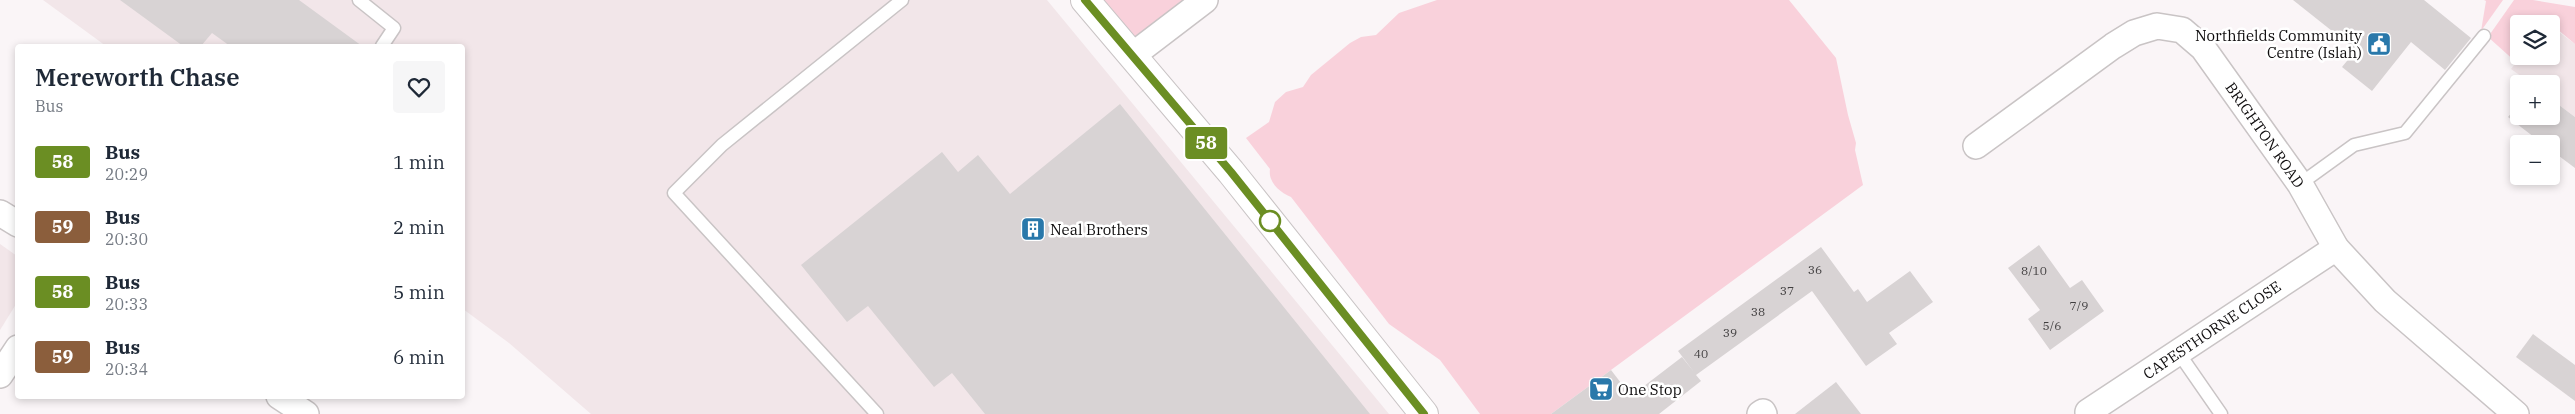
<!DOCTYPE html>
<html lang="en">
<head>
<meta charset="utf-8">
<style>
  body { margin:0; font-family:"IBM Plex Serif",serif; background:#f6f6f7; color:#1f2937; height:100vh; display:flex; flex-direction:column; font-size:19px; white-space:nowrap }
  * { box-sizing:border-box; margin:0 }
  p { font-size:16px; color:#747a83 }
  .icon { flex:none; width:28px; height:28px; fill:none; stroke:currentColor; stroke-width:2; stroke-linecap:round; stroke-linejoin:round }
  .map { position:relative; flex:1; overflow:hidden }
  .details { position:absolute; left:15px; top:44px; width:450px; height:355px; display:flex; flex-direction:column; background:#fff; border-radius:5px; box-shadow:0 2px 8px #0003 }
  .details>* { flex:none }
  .badge { padding:0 10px; border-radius:4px; font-size:18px; line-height:32px }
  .controls { position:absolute; left:2510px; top:15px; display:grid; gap:10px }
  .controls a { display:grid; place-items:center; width:50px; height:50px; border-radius:5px; background:#fff; box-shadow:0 2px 8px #0003; font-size:25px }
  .map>.badge { position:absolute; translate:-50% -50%; box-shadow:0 0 0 2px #fff }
  .round { display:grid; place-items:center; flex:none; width:52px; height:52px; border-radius:5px; background:#f6f6f7 }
  .summary { display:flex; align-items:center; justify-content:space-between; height:85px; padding:0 20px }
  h1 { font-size:24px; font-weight:600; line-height:38px }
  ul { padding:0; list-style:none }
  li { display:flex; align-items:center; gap:15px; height:65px; padding:0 20px }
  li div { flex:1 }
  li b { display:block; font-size:19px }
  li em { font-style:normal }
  li .badge { min-width:55px; font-weight:700; text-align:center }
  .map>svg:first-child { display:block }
  .built { fill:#f2e6e9 }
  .green { fill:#f9d1db }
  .building { fill:#d8d3d4 }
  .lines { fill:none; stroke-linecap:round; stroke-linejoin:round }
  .service-casing { stroke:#c9c4c5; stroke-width:15 }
  .minor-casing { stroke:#c9c4c5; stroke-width:28 }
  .tertiary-casing { stroke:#c9c4c5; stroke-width:30 }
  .service { stroke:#fff; stroke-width:12 }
  .minor { stroke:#fff; stroke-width:25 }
  .tertiary { stroke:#fff; stroke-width:28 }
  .line-casing { stroke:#fff; stroke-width:11 }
  .line { stroke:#6b8e23; stroke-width:8 }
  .stop-dot { fill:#fff; stroke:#6b8e23; stroke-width:2.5 }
  .labels { text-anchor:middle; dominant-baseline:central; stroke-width:5; stroke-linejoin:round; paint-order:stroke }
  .number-label { font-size:12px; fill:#403e3f }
  .poi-label { font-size:15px; fill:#0e0c0d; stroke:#fff; text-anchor:start }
  .street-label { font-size:15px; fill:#0e0c0d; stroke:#fff }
</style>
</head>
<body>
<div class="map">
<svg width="2575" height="414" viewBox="0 0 2575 414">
  <rect width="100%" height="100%" fill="#faf5f7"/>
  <!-- built -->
  <g class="built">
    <path d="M43,0h1004l342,414h-798l-82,-71 -46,-34 -1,-263h-356z"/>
    <path d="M2551,26l24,18v73l-24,-18v-15h-19l-21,-15 10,-13h30z"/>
    <path d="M0,244l17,12 1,45 -18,29z"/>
  </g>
  <!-- green -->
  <g class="green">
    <path d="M1077,0h116l-60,55z"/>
    <path d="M1437,0h352l47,58 12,57 8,28 -1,7 8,35 -312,229h-71l-40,-54 -51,-36 -98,-127c-12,-5 -23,-15 -21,-28l-24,-31 23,-16 6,-20 11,-10 17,-5 8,-12 39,-32 11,-6 15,-2 23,-22z"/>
    <path d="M2484,0h19l-22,31 5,-30z"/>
    <path d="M2514,0h19l42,7v37l-24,-20h-32v32h3l-5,7 -29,-26z"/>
  </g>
  <!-- building -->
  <g class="building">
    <path d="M120,0h179l63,46h-132l-18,-13 -11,13h-18z"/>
    <path d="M2293,0h131l47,38 -26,32 -34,-28 -39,49 -30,-24 14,-17z"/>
    <path d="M2551,99l24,18v51l-24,-18v-6h-8l-35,-27 11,-13v12h32z"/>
    <path d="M1120,104l250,310h-385l-33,-41 -18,14 -66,-81 -21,16 -46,-57 141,-113 16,20 20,-17 32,39z"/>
    <path d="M2039,245l31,43 12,-8 22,31 -54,39 -22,-31 12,-9 -32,-42z"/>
    <path d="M1821,247l33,45 4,-3 9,13 43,-31 23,31 -44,31 8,11 -31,22 -54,-75 -116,84 5,6 -42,33h-108l60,-44 20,26 51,-39 12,15 -16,-21z"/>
    <path d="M2533,334l42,31v36l-59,-44z"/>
    <path d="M1836,382l25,32h-66z"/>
  </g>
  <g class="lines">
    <defs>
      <g id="service">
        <path d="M359,0l35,28 -12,18"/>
        <path d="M2300,184l54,-39 51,-12 79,-97"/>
        <path d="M2178,352l43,62"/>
        <path d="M877,414l-203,-221 48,-48 180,-145"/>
      </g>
      <g id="minor">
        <path d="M1133,55l72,-55"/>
        <path d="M1976,146l137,-100 21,-13 23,-7 25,4 21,18 97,136 36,64 49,53 131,113"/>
        <path d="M0,213l18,11"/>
        <path d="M0,375l18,-27"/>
        <path d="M279,396l27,18"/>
        <path d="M2088,412l248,-164"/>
        <path d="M1760,414l3,-2 1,2"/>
      </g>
      <path id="tertiary" d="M1085,0l146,172 193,242"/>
    </defs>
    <!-- service casing -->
    <use href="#service" class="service-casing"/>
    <!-- minor casing -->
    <use href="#minor" class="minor-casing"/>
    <!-- tertiary casing -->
    <use href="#tertiary" class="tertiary-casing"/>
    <!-- service -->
    <use href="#service" class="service"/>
    <!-- minor -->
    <use href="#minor" class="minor"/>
    <!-- tertiary -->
    <use href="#tertiary" class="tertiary"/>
  </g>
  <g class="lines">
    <defs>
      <path id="line" d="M1085,0l146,172 193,242"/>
    </defs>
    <!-- line casing -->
    <use href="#line" class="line-casing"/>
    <!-- line -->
    <use href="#line" class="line"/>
  </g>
  <!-- icons -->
  <defs>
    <symbol id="civic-square" viewBox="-11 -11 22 22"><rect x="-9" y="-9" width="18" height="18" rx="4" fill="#2978aa" stroke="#fff"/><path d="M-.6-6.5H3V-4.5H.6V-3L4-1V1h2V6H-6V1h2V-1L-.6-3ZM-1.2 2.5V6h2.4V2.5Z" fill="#fff"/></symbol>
    <symbol id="building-square" viewBox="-11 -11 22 22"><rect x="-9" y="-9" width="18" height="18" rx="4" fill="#2978aa" stroke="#fff"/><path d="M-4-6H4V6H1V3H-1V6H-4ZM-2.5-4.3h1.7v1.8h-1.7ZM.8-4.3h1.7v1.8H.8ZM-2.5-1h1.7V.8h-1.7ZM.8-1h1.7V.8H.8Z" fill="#fff"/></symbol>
    <symbol id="supermarket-square" viewBox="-11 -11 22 22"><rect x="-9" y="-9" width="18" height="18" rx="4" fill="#2978aa" stroke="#fff"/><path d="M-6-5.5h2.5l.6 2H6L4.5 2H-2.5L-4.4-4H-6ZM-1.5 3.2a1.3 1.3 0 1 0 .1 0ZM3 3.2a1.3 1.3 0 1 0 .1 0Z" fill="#fff"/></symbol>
  </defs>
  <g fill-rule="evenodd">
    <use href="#civic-square" x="2365" y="30" width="28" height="28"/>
    <use href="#building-square" x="1019" y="215" width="28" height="28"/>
    <use href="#supermarket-square" x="1587" y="375" width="28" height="28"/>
  </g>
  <!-- markers -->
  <circle class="stop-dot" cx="1270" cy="221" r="10"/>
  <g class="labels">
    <!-- number labels -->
    <g class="number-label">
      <text x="1815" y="269">36</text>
      <text x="2034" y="270">8/10</text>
      <text x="1787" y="290">37</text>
      <text x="2079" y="305">7/9</text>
      <text x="1758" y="311">38</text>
      <text x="2052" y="325">5/6</text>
      <text x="1730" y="332">39</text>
      <text x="1701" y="353">40</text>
    </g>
    <!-- poi labels -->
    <g class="poi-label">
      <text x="2362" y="35" text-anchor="end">Northfields Community<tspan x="2362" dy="17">Centre (Islah)</tspan></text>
      <text x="1050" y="229">Neal Brothers</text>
      <text x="1618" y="389">One Stop</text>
    </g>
    <!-- street labels -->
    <g class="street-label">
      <text transform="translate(2265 135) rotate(55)">BRIGHTON ROAD</text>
      <text transform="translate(2212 330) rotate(-34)">CAPESTHORNE CLOSE</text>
    </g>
  </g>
</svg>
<div class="controls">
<a><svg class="icon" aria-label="layers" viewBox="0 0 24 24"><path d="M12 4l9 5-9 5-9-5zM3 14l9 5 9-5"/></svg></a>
<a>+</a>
<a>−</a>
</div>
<b class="badge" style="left:1206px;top:143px;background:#6b8e23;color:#fff">58</b>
<section class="details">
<div class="summary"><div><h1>Mereworth Chase</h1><p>Bus</p></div><a class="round"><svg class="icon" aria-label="heart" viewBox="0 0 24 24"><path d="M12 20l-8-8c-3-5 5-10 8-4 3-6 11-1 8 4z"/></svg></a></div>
<ul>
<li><span class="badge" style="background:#6b8e23;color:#fff">58</span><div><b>Bus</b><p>20:29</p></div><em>1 min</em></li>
<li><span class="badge" style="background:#8b5e3c;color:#fff">59</span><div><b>Bus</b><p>20:30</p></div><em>2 min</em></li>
<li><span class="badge" style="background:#6b8e23;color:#fff">58</span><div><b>Bus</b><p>20:33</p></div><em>5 min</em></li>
<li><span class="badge" style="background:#8b5e3c;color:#fff">59</span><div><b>Bus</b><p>20:34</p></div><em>6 min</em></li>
</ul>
</section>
</div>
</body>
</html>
